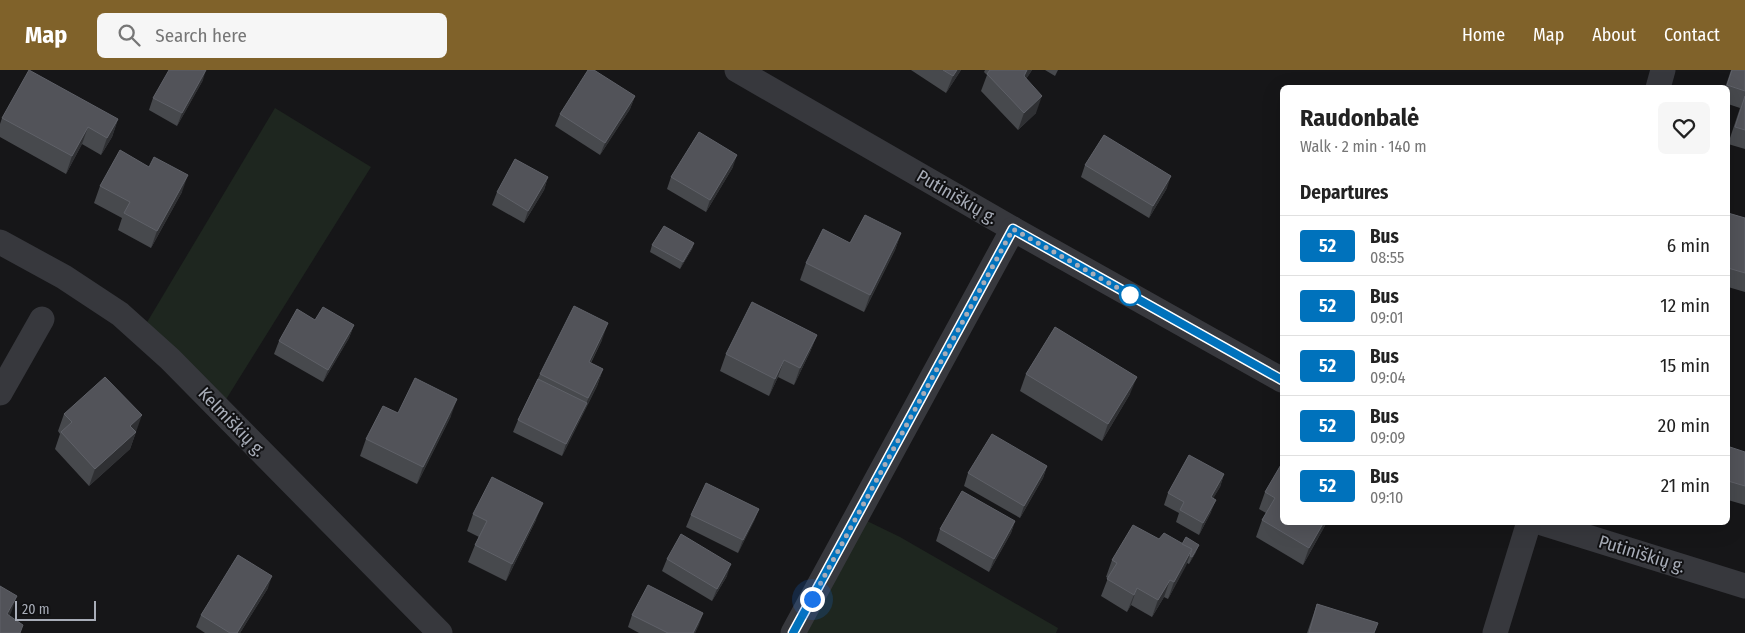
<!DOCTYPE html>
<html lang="en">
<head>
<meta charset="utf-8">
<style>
  body { margin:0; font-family:"Fira Sans Condensed",sans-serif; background:#f6f6f6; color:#222; height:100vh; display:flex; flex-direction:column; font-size:19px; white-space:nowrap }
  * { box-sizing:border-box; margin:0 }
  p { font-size:16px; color:#767676 }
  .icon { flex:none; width:28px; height:28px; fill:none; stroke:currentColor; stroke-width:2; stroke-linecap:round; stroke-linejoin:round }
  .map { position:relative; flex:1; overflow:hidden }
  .drawer { position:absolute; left:1280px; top:15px; width:450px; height:440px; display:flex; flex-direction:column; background:#fff; border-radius:8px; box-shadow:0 5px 20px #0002 }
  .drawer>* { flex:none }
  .badge { padding:0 10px; border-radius:4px; font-size:18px; line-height:32px }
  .scale { position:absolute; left:15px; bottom:12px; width:81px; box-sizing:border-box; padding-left:5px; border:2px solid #a8adb8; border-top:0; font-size:14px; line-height:18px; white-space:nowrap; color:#a8adb8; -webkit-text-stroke:4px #111113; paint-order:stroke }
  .you { position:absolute; width:25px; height:25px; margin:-12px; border:4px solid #fff; border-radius:50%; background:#1a73e8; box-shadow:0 0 0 8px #1a73e833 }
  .map>.badge { position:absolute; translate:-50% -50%; box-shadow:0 0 0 2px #fff }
  h2 { padding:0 20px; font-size:19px; line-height:45px }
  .round { display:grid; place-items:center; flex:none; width:52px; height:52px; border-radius:8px; background:#f6f6f6 }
  .headline { display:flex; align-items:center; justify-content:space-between; height:85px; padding:0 20px }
  h1 { font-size:24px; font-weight:700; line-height:38px }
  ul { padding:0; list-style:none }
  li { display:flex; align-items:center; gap:15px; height:60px; padding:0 20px; border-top:1px solid #e0e0e0 }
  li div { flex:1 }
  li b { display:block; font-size:19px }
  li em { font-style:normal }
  li .badge { min-width:55px; font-weight:700; text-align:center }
  header { display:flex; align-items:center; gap:30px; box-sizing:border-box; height:70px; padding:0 25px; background:#80622a; color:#fff }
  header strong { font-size:24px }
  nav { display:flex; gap:28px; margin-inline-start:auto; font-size:18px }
  .search { width:350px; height:45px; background:#f6f6f6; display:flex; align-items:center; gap:12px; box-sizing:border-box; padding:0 18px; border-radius:8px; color:#767676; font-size:19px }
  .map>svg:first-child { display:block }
  .green { fill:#1e261f }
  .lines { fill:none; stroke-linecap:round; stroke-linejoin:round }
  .street { stroke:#37383d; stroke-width:25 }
  .wall { fill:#47494d }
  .shaded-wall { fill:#2f3033 }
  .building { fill:#525359; stroke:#5f6168 }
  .line-casing { stroke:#fff; stroke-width:11 }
  .line { stroke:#0072bc; stroke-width:8 }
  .walk { stroke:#a8adb8; stroke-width:5; stroke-dasharray:0 9 }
  .stop-dot { fill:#fff; stroke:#0072bc; stroke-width:2.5 }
  .labels { text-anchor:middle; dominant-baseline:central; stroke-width:4; stroke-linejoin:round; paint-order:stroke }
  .street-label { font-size:18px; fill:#a8adb8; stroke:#111113 }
</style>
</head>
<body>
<header>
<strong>Map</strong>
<div class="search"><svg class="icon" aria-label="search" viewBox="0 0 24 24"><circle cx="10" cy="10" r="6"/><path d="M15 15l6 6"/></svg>Search here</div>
<nav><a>Home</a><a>Map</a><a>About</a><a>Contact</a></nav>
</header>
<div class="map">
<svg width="1745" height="563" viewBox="0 0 1745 563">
  <rect width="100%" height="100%" fill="#161618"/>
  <!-- green -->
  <g class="green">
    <path d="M275,38l96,59 -146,234 -79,-77z"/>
    <path d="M867,451l33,16 158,91 -2,5h-250z"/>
  </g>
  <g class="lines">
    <!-- street -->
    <g class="street">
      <path d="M737,0l276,159 269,151"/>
      <path d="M1658,18l5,-18"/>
      <path d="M0,172l64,35 56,37 50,45 270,274"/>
      <path d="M0,323l42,-74"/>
      <path d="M1539,452l206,64"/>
      <path d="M793,563l220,-404"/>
      <path d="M1495,563l34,-111"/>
    </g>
  </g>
  <!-- wall -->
  <g class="wall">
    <path d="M911,0h50l-15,23z"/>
    <path d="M985,0h47l-6,9 10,34 -18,17 -37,-39 6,-16 -3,-3z"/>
    <path d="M1045,0h13l-3,6z"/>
    <path d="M1731,0h14v79l-17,-5 12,-36 -12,-4v-16h-3z"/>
    <path d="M203,10l-26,46 -28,-16 4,-12z"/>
    <path d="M635,26l-5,13 -30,46 -45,-29 5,-12z"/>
    <path d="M2,48l116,1 -6,18 -11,18 -19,-11 -16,30 -66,-37v-13z"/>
    <path d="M1085,95l82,23 -18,30 -68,-41z"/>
    <path d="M149,97l33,25 -31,56 -33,-18 4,-12 -28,-15 6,-17z"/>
    <path d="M733,97l-27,45 -39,-23 4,-12z"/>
    <path d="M548,107l-4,13 -20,33 -32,-18 5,-13z"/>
    <path d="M1728,143l17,5v74l-17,-5z"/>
    <path d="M901,163l-6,17 -31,62 -64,-32 6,-17 44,-20z"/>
    <path d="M694,173l-2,6 -12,20 -30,-17 2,-7z"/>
    <path d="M315,250l39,5 -5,13 -26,44 -49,-28 5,-13z"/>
    <path d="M817,265l-7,17 -16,33 -16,-8 -9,19 -49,-25 6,-17z"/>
    <path d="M602,270l-11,23 12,6 -6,17 -35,70 -49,-24 5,-12 22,-46z"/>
    <path d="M1026,304l104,20 -28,47 -82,-50z"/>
    <path d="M64,344l72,18 -6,17 -41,37 -34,-37 5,-15 -2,-3z"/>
    <path d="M451,346l-34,68 -57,-28 6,-17z"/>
    <path d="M1745,382v53l-17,-5v-46z"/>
    <path d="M1282,393v59h45l-24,43 -47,-28 6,-17 4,-7 -7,-4 6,-17z"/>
    <path d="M1047,396l-4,12 -23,40 -56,-32 4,-13z"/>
    <path d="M1224,404l-4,13 -7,11 -2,14 -12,23 -23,-13 3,-9 -15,-8 4,-12z"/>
    <path d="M759,439l-5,12 -16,32 -52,-26 5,-12z"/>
    <path d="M473,444l63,6 -30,61 -38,-19 7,-17 4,-8 -12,-6z"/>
    <path d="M1015,451l-4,12 -22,39 -53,-31 4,-12z"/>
    <path d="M1159,469l37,13 -7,12 -2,-1 -19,36 -4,-2 -12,20 -21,-12 -4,7 -26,-16 7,-18 -2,-1 6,-17z"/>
    <path d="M667,489l60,17 -15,25 -50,-30z"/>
    <path d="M268,518l-28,45h-35l-9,-6 5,-12z"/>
    <path d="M1317,534l57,29h-67z"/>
    <path d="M703,543l-8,20h-56l-11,-6 4,-12z"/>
  </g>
  <!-- shaded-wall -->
  <g class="shaded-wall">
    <path d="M206,0l-3,10 -26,46 5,-13z"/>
    <path d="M957,0h4l-15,23 7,-17z"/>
    <path d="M1027,0h5l-15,23 7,-17z"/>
    <path d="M635,26l-5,13 -30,46 5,-12z"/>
    <path d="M1042,26l-6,17 -18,17 6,-17z"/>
    <path d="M118,49l-6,18 -11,18 6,-17z"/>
    <path d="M88,57l-6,17 -16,30 6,-18z"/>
    <path d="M737,85l-4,12 -27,45 4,-12z"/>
    <path d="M188,105l-6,17 -31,56 6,-17z"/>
    <path d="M1171,106l-4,12 -18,30 4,-12z"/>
    <path d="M548,107l-4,13 -20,33 4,-12z"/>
    <path d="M901,163l-6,17 -31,62 6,-17z"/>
    <path d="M694,173l-2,6 -12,20 3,-7z"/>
    <path d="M608,253l-6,17 -20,39 7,-17z"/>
    <path d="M354,255l-5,13 -26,44 5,-12z"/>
    <path d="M817,265l-7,17 -16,33 6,-17z"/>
    <path d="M784,290l-6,17 -9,19 6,-17z"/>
    <path d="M603,299l-6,17 -35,70 4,-12z"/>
    <path d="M1137,307l-7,17 -28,47 6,-17z"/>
    <path d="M457,329l-6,17 -34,68 6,-17z"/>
    <path d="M142,345l-6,17 -6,-6z"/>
    <path d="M136,362l-6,17 -41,37 6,-17z"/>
    <path d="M1047,396l-4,12 -23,40 4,-12z"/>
    <path d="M1224,404l-4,13 -13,22 4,-12z"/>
    <path d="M1216,430l-5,12 -12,23 4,-12z"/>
    <path d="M543,433l-7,17 -30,61 6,-17z"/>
    <path d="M759,439l-5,12 -16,32 5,-13z"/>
    <path d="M1015,451l-4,12 -22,39 5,-13z"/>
    <path d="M1324,452h3l-24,43 6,-17z"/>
    <path d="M1199,475l-3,7 -7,12 3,-7z"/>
    <path d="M1192,479l-6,17 -18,33 6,-17z"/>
    <path d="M731,494l-4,12 -15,25 5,-12z"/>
    <path d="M272,506l-4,12 -28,45h-3z"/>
    <path d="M1170,510l-6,17 -12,20 6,-17z"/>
    <path d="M1137,518l-6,17 -4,7 7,-17z"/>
    <path d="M17,526l-6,17 -10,18 6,-17z"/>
    <path d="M703,543l-4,12 -4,8h-2z"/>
  </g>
  <!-- building -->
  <g class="building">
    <path d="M29,0l89,49 -11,19 -19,-11 -16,29 -70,-38z"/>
    <path d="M169,0h37l-24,43 -29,-15z"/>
    <path d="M588,0h6l41,26 -30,47 -45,-29z"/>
    <path d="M943,0h14l-4,6z"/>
    <path d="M990,0h37l-3,6 18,20 -18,17 -37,-39z"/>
    <path d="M1732,0h13v21l-18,-6z"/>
    <path d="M1745,26v34l-10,-3z"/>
    <path d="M699,62l38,23 -27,45 -39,-23z"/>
    <path d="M1104,65l67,41 -18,30 -68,-41z"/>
    <path d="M120,80l29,17 5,-10 34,18 -31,56 -33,-18 6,-11 -30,-16z"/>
    <path d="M515,89l33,18 -20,34 -31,-19z"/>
    <path d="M1728,143l17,5v55l-17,-5z"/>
    <path d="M865,145l36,18 -31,62 -64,-32 17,-34 27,14z"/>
    <path d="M664,156l30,17 -11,19 -31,-17z"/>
    <path d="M752,232l65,33 -17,33 -16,-8 -9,19 -49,-25z"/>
    <path d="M574,236l34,17 -19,39 14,7 -15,29 -48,-24z"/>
    <path d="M323,237l31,18 -26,45 -49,-29 18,-32 18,11z"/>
    <path d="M1055,257l82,50 -29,47 -82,-50z"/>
    <path d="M105,307l37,38 -12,11 6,6 -41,37 -34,-37 11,-10 -8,-8z"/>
    <path d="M415,308l42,21 -34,68 -57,-28 17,-33 15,7z"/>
    <path d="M538,309l49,24 -21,41 -48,-24z"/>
    <path d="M992,364l55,32 -23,40 -56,-33z"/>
    <path d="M1730,377l15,5v34l-17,-5v-26z"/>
    <path d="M1189,385l35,19 -13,23 5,3 -13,23 -23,-13 4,-8 -16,-9z"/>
    <path d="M1282,393v59h42l-15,26 -47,-28 13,-22 -10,-6z"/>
    <path d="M492,407l51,26 -31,61 -37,-19 12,-24 -14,-7z"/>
    <path d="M706,413l53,26 -16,31 -52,-25z"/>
    <path d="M962,421l53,30 -21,38 -54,-30z"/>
    <path d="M1133,455l26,14 5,-6 28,16 -18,33 -4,-2 -12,20 -21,-12 -3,7 -27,-16 10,-16 -5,-3z"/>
    <path d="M681,464l50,30 -14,25 -50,-30z"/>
    <path d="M1186,467l13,8 -7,12 -2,-1 2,-7 -10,-5z"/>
    <path d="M238,485l34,21 -35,57h-7l-29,-18z"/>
    <path d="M648,515l55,28 -10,20h-25l-36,-18z"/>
    <path d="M0,516l17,10 -10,18 16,11 -3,8h-20z"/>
    <path d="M1317,534l61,19 -4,10h-65z"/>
  </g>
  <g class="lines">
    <defs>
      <path id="line" d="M793,563l220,-404 269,151"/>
    </defs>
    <!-- line casing -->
    <use href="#line" class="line-casing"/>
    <!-- line -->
    <use href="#line" class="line"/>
    <!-- walk -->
    <path class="walk" d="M812,529l201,-370 119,67 -2,-1"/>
  </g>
  <!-- markers -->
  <circle class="stop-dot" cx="1130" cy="225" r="10"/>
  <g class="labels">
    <!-- street labels -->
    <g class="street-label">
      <text transform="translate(957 127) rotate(30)">Putiniškių g.</text>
      <text transform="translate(232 352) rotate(46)">Kelmiškių g.</text>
      <text transform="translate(1642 484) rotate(17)">Putiniškių g.</text>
    </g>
  </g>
</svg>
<div class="scale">20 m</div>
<div class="you" style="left:812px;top:529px"></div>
<section class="drawer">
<div class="headline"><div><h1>Raudonbalė</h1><p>Walk · 2 min · 140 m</p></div><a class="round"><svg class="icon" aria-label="heart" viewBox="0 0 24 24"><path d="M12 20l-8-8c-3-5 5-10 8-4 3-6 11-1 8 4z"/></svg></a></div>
<h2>Departures</h2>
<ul>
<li><span class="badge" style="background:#0072bc;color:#fff">52</span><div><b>Bus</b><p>08:55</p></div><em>6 min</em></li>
<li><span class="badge" style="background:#0072bc;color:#fff">52</span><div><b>Bus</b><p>09:01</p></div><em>12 min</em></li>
<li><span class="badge" style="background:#0072bc;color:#fff">52</span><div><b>Bus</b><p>09:04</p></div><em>15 min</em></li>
<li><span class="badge" style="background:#0072bc;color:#fff">52</span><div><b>Bus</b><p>09:09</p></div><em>20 min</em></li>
<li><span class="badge" style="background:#0072bc;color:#fff">52</span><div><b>Bus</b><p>09:10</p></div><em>21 min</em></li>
</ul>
</section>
</div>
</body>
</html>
